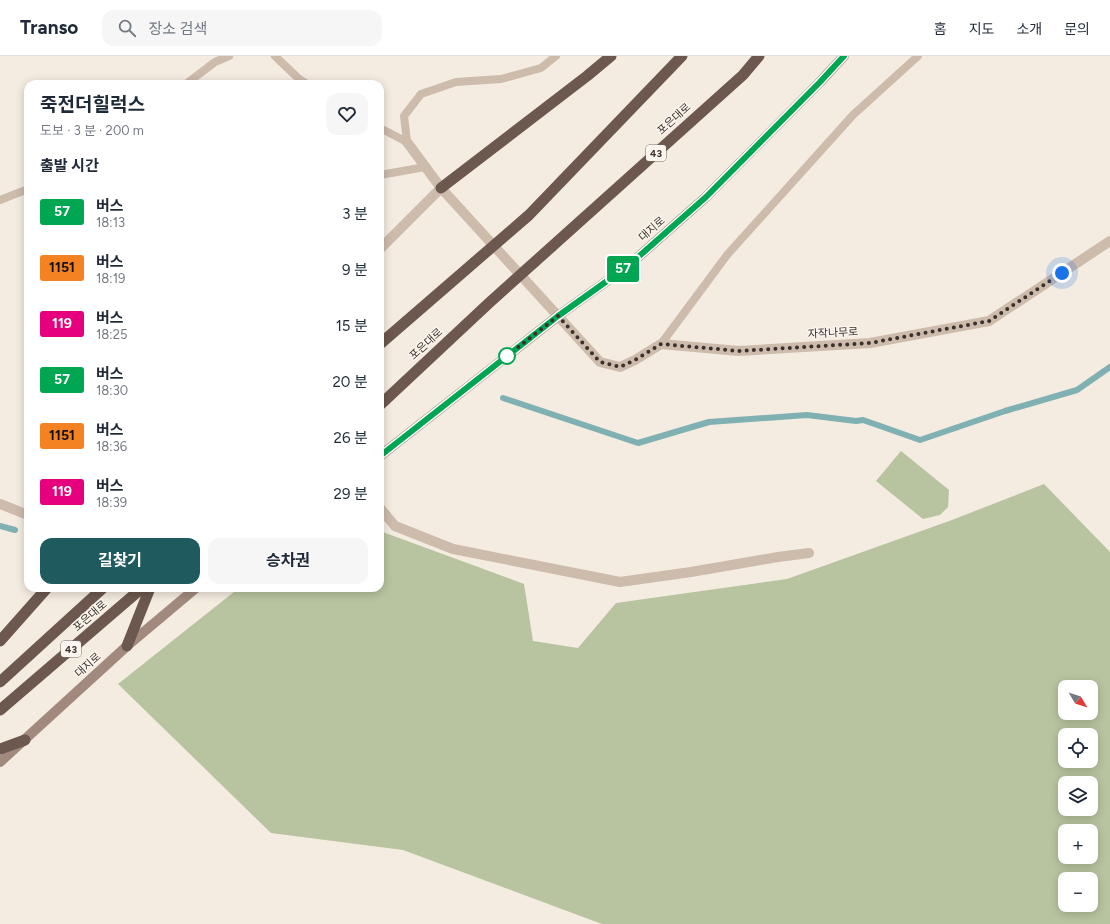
<!DOCTYPE html>
<html lang="ko">
<head>
<meta charset="utf-8">
<style>
  body { margin:0; font-family:Figtree,"Noto Sans KR",sans-serif; background:#f6f6f7; color:#1f2937; height:100vh; display:flex; flex-direction:column; font-size:15px; white-space:nowrap }
  * { box-sizing:border-box; margin:0 }
  p { font-size:13px; color:#747a83 }
  .icon { flex:none; width:22px; height:22px; fill:none; stroke:currentColor; stroke-width:2; stroke-linecap:round; stroke-linejoin:round }
  .map { position:relative; flex:1; overflow:hidden }
  .drawer { position:absolute; left:24px; top:24px; width:360px; height:512px; display:flex; flex-direction:column; background:#fff; border-radius:12px; box-shadow:0 2px 10px #0003 }
  .drawer>* { flex:none }
  .badge { padding:0 8px; border-radius:3px; font-size:14px; line-height:26px }
  .needle { width:26px; rotate:129deg }
  .fabs { position:absolute; left:1058px; top:624px; display:grid; gap:8px }
  .fabs a { display:grid; place-items:center; width:40px; height:40px; border-radius:8px; background:#fff; box-shadow:0 2px 10px #0003; font-size:20px }
  .you { position:absolute; width:20px; height:20px; margin:-10px; border:3px solid #fff; border-radius:50%; background:#1a73e8; box-shadow:0 0 0 6px #1a73e833 }
  .map>.badge { position:absolute; translate:-50% -50%; box-shadow:0 0 0 2px #fff }
  h2 { padding:0 16px; font-size:15px; line-height:36px }
  .round { display:grid; place-items:center; flex:none; width:42px; height:42px; border-radius:12px; background:#f6f6f7 }
  .overview { display:flex; align-items:center; justify-content:space-between; height:68px; padding:0 16px }
  h1 { font-size:19px; font-weight:700; line-height:30px }
  .primary-button { display:flex; gap:8px; margin-top:auto; padding:8px 16px }
  .primary-button a { flex:1; height:46px; border-radius:12px; background:#1f5a5e; color:#fff; font-size:16px; font-weight:700; line-height:46px; text-align:center }
  .primary-button a+a { background:#f6f6f7; color:#1f2937 }
  ul { padding:0; list-style:none }
  li { display:flex; align-items:center; gap:12px; height:56px; padding:0 16px }
  li div { flex:1 }
  li b { display:block; font-size:15px }
  li em { font-style:normal }
  li .badge { min-width:44px; font-weight:700; text-align:center }
  header { display:flex; align-items:center; gap:24px; box-sizing:border-box; height:56px; padding:0 20px; background:#fff; border-bottom:1px solid #e0e1e3 }
  header strong { font-size:19px }
  nav { display:flex; gap:22px; margin-inline-start:auto; font-size:14px }
  .search { width:280px; height:36px; background:#f6f6f7; display:flex; align-items:center; gap:10px; box-sizing:border-box; padding:0 14px; border-radius:12px; color:#747a83; font-size:15px }
  .map>svg:first-child { display:block }
  .green { fill:#b8c4a0; fill-rule:evenodd }
  .lines { fill:none; stroke-linecap:round; stroke-linejoin:round }
  .stream { stroke:#7fb0b2; stroke-width:6 }
  .service { stroke:#cdbbac; stroke-width:8 }
  .minor { stroke:#cdbbac; stroke-width:10 }
  .secondary { stroke:#a18a7d; stroke-width:10 }
  .trunk { stroke:#6c584f; stroke-width:11 }
  .line-casing { stroke:#fff; stroke-width:9 }
  .line { stroke:#00a651; stroke-width:6 }
  .walk { stroke:#3b302b; stroke-width:4; stroke-dasharray:0 7.2 }
  .stop-dot { fill:#fff; stroke:#00a651; stroke-width:2 }
  .labels { text-anchor:middle; dominant-baseline:central; stroke-width:3; stroke-linejoin:round; paint-order:stroke }
  .shield { fill:#fbf5ee; stroke:#756b66; stroke-width:1 }
  .shield-label { font-size:10px; font-weight:bold; fill:#3b302b }
  .street-label { font-size:11px; fill:#3b302b; stroke:#fbf5ee }
</style>
</head>
<body>
<header>
<strong>Transo</strong>
<div class="search"><svg class="icon" aria-label="search" viewBox="0 0 24 24"><circle cx="10" cy="10" r="6"/><path d="M15 15l6 6"/></svg>장소 검색</div>
<nav><a>홈</a><a>지도</a><a>소개</a><a>문의</a></nav>
</header>
<div class="map">
<svg width="1110" height="868" viewBox="0 0 1110 868">
  <rect width="100%" height="100%" fill="#f4ebe1"/>
  <!-- green -->
  <g class="green">
    <path d="M901,395l48,39 -1,17 -8,8 -17,4 -47,-38z"/>
    <path d="M1044,428l66,68v372h-508l-199,-74 -132,-17 -153,-149 121,-96h141v-57l144,53 9,57 45,7 38,-45 171,-24 165,-59zM1065,631h26v26h-26zM1065,679h26v26h-26zM1065,727h26v26h-26zM1065,775h26v26h-26zM1065,823h26v26h-26z"/>
  </g>
  <g class="lines">
    <!-- stream -->
    <g class="stream">
      <path d="M503,342l135,45 71,-21 98,-7 49,6 7,-1 57,20 85,-29 72,-21 33,-23"/>
      <path d="M0,470l15,4"/>
    </g>
    <!-- service -->
    <g class="service">
      <path d="M275,0l23,22 9,6"/>
      <path d="M186,28l29,-22 14,-6"/>
      <path d="M380,72l27,14"/>
      <path d="M407,86l-3,-26 17,-22 35,-12 45,-3 40,-11 15,-12"/>
      <path d="M380,119l45,-8"/>
      <path d="M0,144l28,-11"/>
      <path d="M661,288l66,-89 126,-140 65,-59"/>
    </g>
    <!-- minor -->
    <g class="minor">
      <path d="M407,86l34,46 159,174 20,5 15,-7 26,-16 78,7 131,-8 119,-22 121,-80"/>
      <path d="M380,193l61,-61"/>
      <path d="M0,448l28,11"/>
      <path d="M380,452l15,18 58,23 167,33 71,-10 87,-15 31,-4"/>
    </g>
    <!-- secondary -->
    <g class="secondary">
      <path d="M380,400l178,-140 70,-50 78,-69 114,-115 24,-26"/>
      <path d="M0,706l127,-116 69,-58"/>
    </g>
    <!-- trunk -->
    <g class="trunk">
      <path d="M441,132l146,-112 24,-20"/>
      <path d="M380,288l149,-129 153,-159"/>
      <path d="M380,349l109,-102 254,-228 16,-19"/>
      <path d="M0,585l47,-53"/>
      <path d="M127,590l23,-58"/>
      <path d="M0,626l103,-94"/>
      <path d="M0,654l142,-122"/>
      <path d="M0,693l25,-9"/>
    </g>
  </g>
  <g class="lines">
    <defs>
      <path id="line" d="M380,400l178,-140 70,-50 78,-69 114,-115 24,-26"/>
    </defs>
    <!-- line casing -->
    <use href="#line" class="line-casing"/>
    <!-- line -->
    <use href="#line" class="line"/>
    <!-- walk -->
    <path class="walk" d="M507,300l51,-40 42,46 20,5 15,-7 26,-16 78,7 131,-8 119,-22 73,-48"/>
  </g>
  <!-- markers -->
  <circle class="stop-dot" cx="507" cy="300" r="8"/>
  <g class="labels">
    <!-- shield labels -->
    <g class="shield">
      <rect x="646" y="89" width="20" height="16" rx="3"/>
      <rect x="61" y="585" width="20" height="16" rx="3"/>
    </g>
    <g class="shield-label">
      <text x="656" y="97">43</text>
      <text x="71" y="593">43</text>
    </g>
    <!-- street labels -->
    <g class="street-label">
      <text transform="translate(674 63) rotate(-42)">포은대로</text>
      <text transform="translate(652 173) rotate(-41)">대지로</text>
      <text transform="translate(833 277) rotate(-3)">자작나무로</text>
      <text transform="translate(426 288) rotate(-43)">포은대로</text>
      <text transform="translate(90 560) rotate(-41)">포은대로</text>
      <text transform="translate(88 609) rotate(-42)">대지로</text>
    </g>
  </g>
</svg>
<div class="fabs">
<a><svg class="needle" viewBox="-14 -14 28 28"><path d="M0-13l5 13h-10z" fill="#e53935"/><path d="M0 13l5-13h-10z" fill="#747a83"/></svg></a>
<a><svg class="icon" aria-label="locate" viewBox="0 0 24 24"><circle cx="12" cy="12" r="6"/><path d="M12 2v4M12 18v4M2 12h4M18 12h4"/></svg></a>
<a><svg class="icon" aria-label="layers" viewBox="0 0 24 24"><path d="M12 4l9 5-9 5-9-5zM3 14l9 5 9-5"/></svg></a>
<a>+</a>
<a>−</a>
</div>
<div class="you" style="left:1062px;top:217px"></div>
<b class="badge" style="left:623px;top:213px;background:#00a651;color:#fff">57</b>
<section class="drawer">
<div class="overview"><div><h1>죽전더힐럭스</h1><p>도보 · 3 분 · 200 m</p></div><a class="round"><svg class="icon" aria-label="heart" viewBox="0 0 24 24"><path d="M12 20l-8-8c-3-5 5-10 8-4 3-6 11-1 8 4z"/></svg></a></div>
<h2>출발 시간</h2>
<ul>
<li><span class="badge" style="background:#00a651;color:#fff">57</span><div><b>버스</b><p>18:13</p></div><em>3 분</em></li>
<li><span class="badge" style="background:#f58220;color:#111">1151</span><div><b>버스</b><p>18:19</p></div><em>9 분</em></li>
<li><span class="badge" style="background:#e6007e;color:#fff">119</span><div><b>버스</b><p>18:25</p></div><em>15 분</em></li>
<li><span class="badge" style="background:#00a651;color:#fff">57</span><div><b>버스</b><p>18:30</p></div><em>20 분</em></li>
<li><span class="badge" style="background:#f58220;color:#111">1151</span><div><b>버스</b><p>18:36</p></div><em>26 분</em></li>
<li><span class="badge" style="background:#e6007e;color:#fff">119</span><div><b>버스</b><p>18:39</p></div><em>29 분</em></li>
</ul>
<div class="primary-button"><a>길찾기</a><a>승차권</a></div>
</section>
</div>
</body>
</html>
